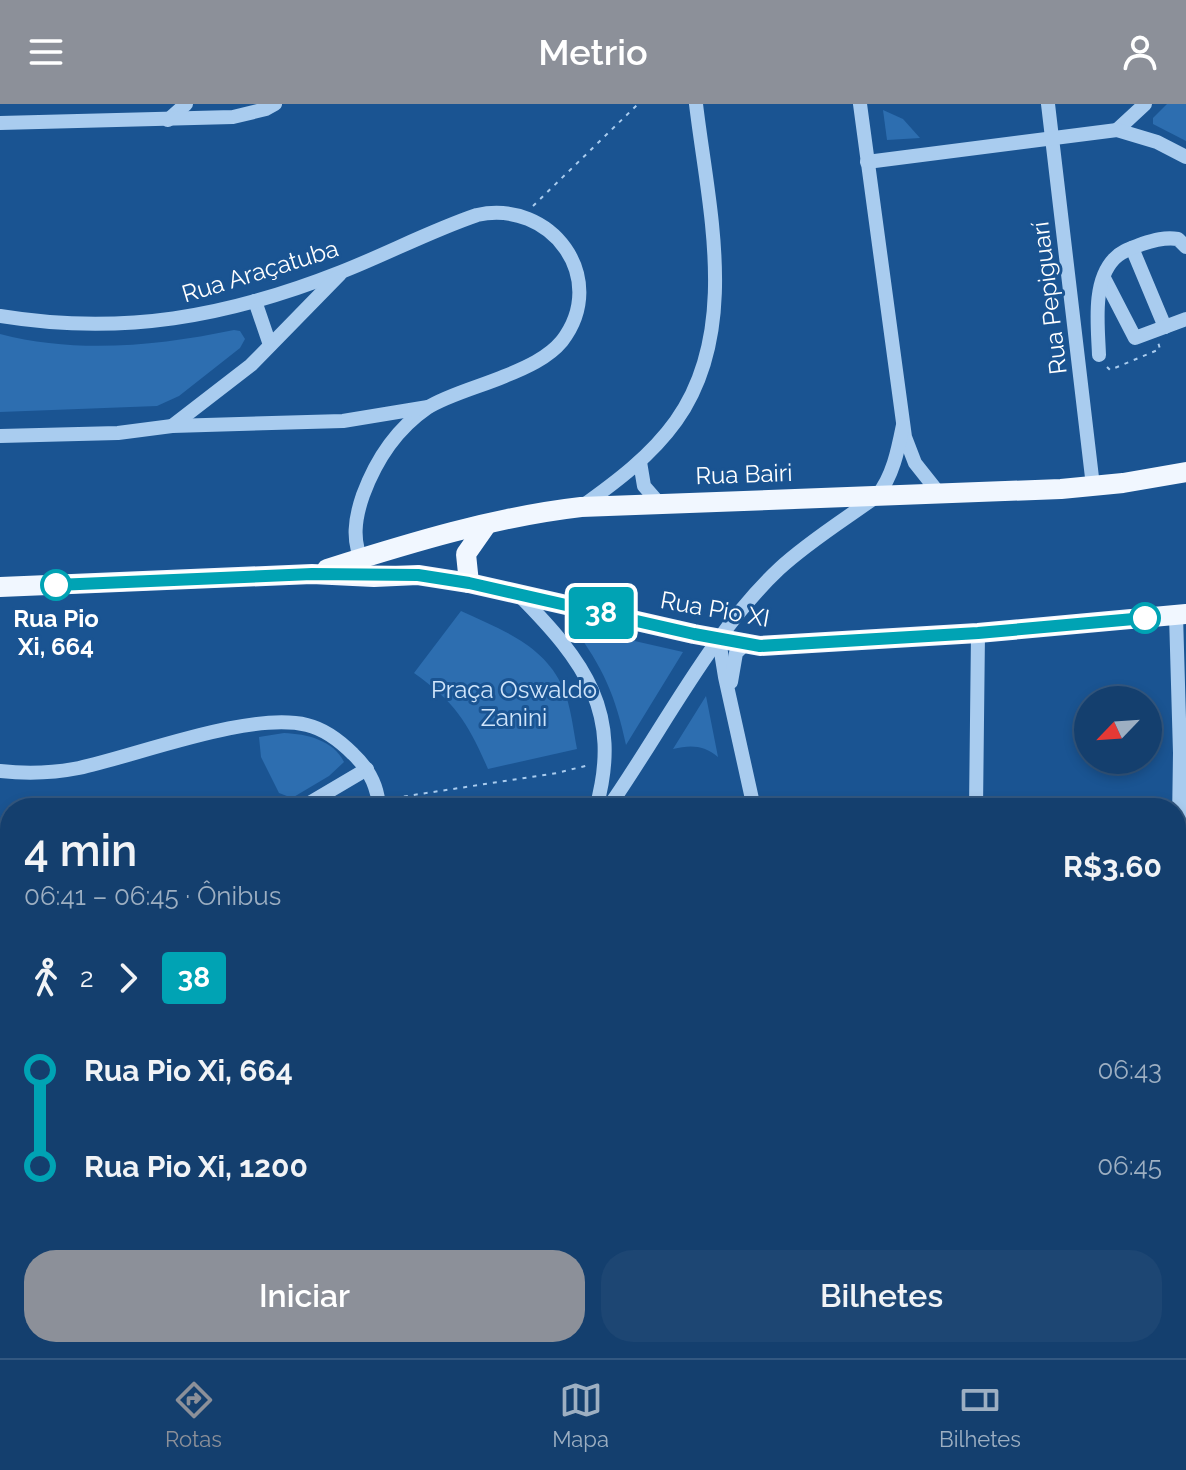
<!DOCTYPE html>
<html lang="pt">
<head>
<meta charset="utf-8">
<style>
  body { margin:0; font-family:Raleway,sans-serif; background:#1d4673; color:#f1f3f6; height:100vh; display:flex; flex-direction:column; font-size:30px; white-space:nowrap }
  * { box-sizing:border-box; margin:0 }
  p { font-size:26px; color:#9dafc2 }
  .icon { flex:none; width:44px; height:44px; fill:none; stroke:currentColor; stroke-width:2; stroke-linecap:round; stroke-linejoin:round }
  .map { position:relative; flex:1; overflow:hidden }
  .side { position:absolute; left:0px; top:694px; width:1186px; height:560px; display:flex; flex-direction:column; background:#143f6e; border-radius:32px 32px 0 0; box-shadow:0 4px 12px #0003,0 0 0 2px #335881 }
  .side>* { flex:none }
  .badge { padding:0 16px; border-radius:6px; font-size:28px; line-height:52px }
  .needle { width:52px; rotate:245deg }
  .tools { position:absolute; left:1074px; top:582px; display:grid; gap:16px }
  .tools a { display:grid; place-items:center; width:88px; height:88px; border-radius:50%; background:#143f6e; box-shadow:0 4px 12px #0003,0 0 0 2px #335881; font-size:40px }
  .map>.badge { position:absolute; translate:-50% -50%; box-shadow:0 0 0 4px #fff }
  .legs { display:flex; align-items:center; gap:12px; height:88px; padding:0 24px; font-size:26px }
  .legs p { margin-inline-start:auto }
  .summary { display:flex; align-items:center; justify-content:space-between; height:136px; padding:0 24px }
  h1 { font-size:44px; font-weight:600; line-height:60px }
  .primary-button { display:flex; gap:16px; margin-top:auto; padding:16px 24px }
  .primary-button a { flex:1; height:92px; border-radius:32px; background:#8c9099; color:#fff; font-size:32px; font-weight:600; line-height:92px; text-align:center }
  .primary-button a+a { background:#1d4673; color:#f1f3f6 }
  ul { padding:0 24px; list-style:none }
  li { display:flex; align-items:center; gap:28px; height:96px; font-size:30px }
  li i { display:grid; place-items:center; width:12px; height:100%; margin:0 10px; background:currentColor }
  li i::after { content:''; width:20px; height:20px; margin:-10px; border:6px solid; border-radius:50%; background:#143f6e }
  li p { margin-inline-start:auto }
  li:first-child i { background:linear-gradient(#0000 50%,currentColor 0) }
  li:last-child i { background:linear-gradient(currentColor 50%,#0000 0) }
  header { display:flex; justify-content:space-between; align-items:center; height:104px; padding:0 24px; background:#8c9099; color:#fff; font-size:36px; font-weight:600 }
  .tabs { display:flex; justify-content:space-around; align-items:center; height:112px; border-top:2px solid #335881; background:#143f6e; font-size:22px; color:#9dafc2 }
  .tabs a { display:grid; justify-items:center; gap:4px }
  .tabs .on { color:#8c9099 }
  .map>svg:first-child { display:block }
  .green { fill:#2d6eb0 }
  .lines { fill:none; stroke-linecap:round; stroke-linejoin:round }
  .path { stroke:#a9ccef; stroke-width:2; stroke-dasharray:4 6; stroke-linecap:butt }
  .minor { stroke:#a9ccef; stroke-width:14 }
  .major { stroke:#f1f7ff; stroke-width:20 }
  .line-1-casing { stroke:#fff; stroke-width:18 }
  .line-1 { stroke:#00a3b4; stroke-width:12 }
  .stop-1-dot { fill:#fff; stroke:#00a3b4; stroke-width:4 }
  .labels { text-anchor:middle; dominant-baseline:central; stroke-width:6; stroke-linejoin:round; paint-order:stroke }
  .street-label { font-size:24px; fill:#fff; stroke:#1a5492 }
  .stop-label { font-size:24px; font-weight:bold; fill:#fff; stroke:#1a5492 }
  .park-label { font-size:24px; fill:#d0e5fb; stroke:#1a5492 }
</style>
</head>
<body>
<header><svg class="icon" aria-label="menu" viewBox="0 0 24 24"><path d="M4 6h16M4 12h16M4 18h16"/></svg>Metrio<svg class="icon" aria-label="person" viewBox="0 0 24 24"><circle cx="12" cy="8" r="4"/><path d="M4 21q1-7 8-7t8 7"/></svg></header>
<div class="map">
<svg width="1186" height="1254" viewBox="0 0 1186 1254">
  <rect width="100%" height="100%" fill="#1a5492"/>
  <!-- green -->
  <g class="green">
    <path d="M1167,0h19v37l-33,-17v-6z"/>
    <path d="M883,6l20,9 17,19 -33,2z"/>
    <path d="M234,226l6,1 5,8 -5,9 -61,48 -22,10 -157,6v-78c77,20 157,12 234,-4z"/>
    <path d="M461,507c39,18 84,34 102,77 8,18 10,41 14,61l-89,20c-20,-46 -32,-66 -74,-96z"/>
    <path d="M573,523l110,25 -57,93c-10,-48 -23,-78 -53,-118z"/>
    <path d="M706,592l12,61c-15,-12 -27,-12 -45,-8z"/>
    <path d="M284,629c23,1 49,7 60,29l-15,14 -37,22 -13,-5 -18,-36 -2,-20z"/>
    <path d="M10,891v88l-8,16h-2v-98z"/>
  </g>
  <g class="lines">
    <!-- path -->
    <g class="path">
      <path d="M533,102l105,-102"/>
      <path d="M1107,263l3,3 50,-21 -2,-7"/>
      <path d="M394,694l163,-25 32,-8"/>
    </g>
    <!-- minor -->
    <g class="minor">
      <path d="M860,0l45,333 10,26 23,29"/>
      <path d="M1048,0l45,382"/>
      <path d="M168,16l18,-16"/>
      <path d="M0,19l233,-6 33,-8 9,-5"/>
      <path d="M1117,26l28,-26"/>
      <path d="M867,58l250,-32 40,12 29,15"/>
      <path d="M1132,144l33,79"/>
      <path d="M1104,174l31,60 51,-19"/>
      <path d="M255,197l15,44"/>
      <path d="M0,212c122,20 227,1 341,-44 46,-18 89,-41 136,-57 74,-16 133,63 85,126 -14,17 -37,27 -57,35 -23,10 -58,19 -78,32 -32,22 -51,52 -64,87 -8,23 -12,47 1,70"/>
      <path d="M1099,251c-1,-29 -7,-73 15,-96 7,-8 18,-11 28,-15 12,-4 23,-7 36,-5l8,8"/>
      <path d="M172,322l79,-61 89,-91"/>
      <path d="M0,332l118,-3 54,-7 171,-5 85,-14"/>
      <path d="M640,358l4,24 14,16"/>
      <path d="M581,403c35,-25 70,-51 95,-86 65,-91 32,-215 20,-317"/>
      <path d="M520,492c64,65 103,116 76,212"/>
      <path d="M1176,511l4,138 -4,273"/>
      <path d="M719,536l6,37 29,131"/>
      <path d="M731,578l5,-29 8,-8"/>
      <path d="M0,667c26,3 54,2 79,-3 60,-13 171,-57 228,-43 17,4 34,17 46,29 15,14 25,33 26,54"/>
      <path d="M301,704l66,-39"/>
      <path d="M608,704c54,-77 102,-174 171,-239 29,-27 65,-49 98,-73 16,-20 21,-46 26,-71"/>
      <path d="M976,704l2,-175"/>
      <path d="M0,816l10,-2"/>
      <path d="M0,883l10,-6"/>
      <path d="M0,1035l10,-35"/>
      <path d="M1176,1186h10"/>
      <path d="M0,1220l2,34"/>
      <path d="M619,1244l17,10"/>
      <path d="M889,1244l7,10"/>
      <path d="M134,1254l3,-10"/>
      <path d="M226,1254l13,-10"/>
      <path d="M965,1254v-10"/>
      <path d="M1174,1254v-10"/>
    </g>
    <!-- major -->
    <g class="major">
      <path d="M327,465c83,-26 167,-52 254,-62l480,-18 62,-6 63,-11"/>
      <path d="M469,479l-3,-29 21,-30"/>
      <path d="M0,483l312,-13 62,3 44,-2 51,8 225,51 66,12 218,-13 208,-19"/>
    </g>
  </g>
  <g class="lines">
    <defs>
      <path id="line-1" d="M56,481l256,-11 106,1 51,8 225,51 66,12 218,-13 167,-15"/>
    </defs>
    <!-- line-1 casing -->
    <use href="#line-1" class="line-1-casing"/>
    <!-- line-1 -->
    <use href="#line-1" class="line-1"/>
  </g>
  <!-- markers -->
  <g class="stop-1-dot">
    <circle cx="56" cy="481" r="14"/>
    <circle cx="1145" cy="514" r="14"/>
  </g>
  <g class="labels">
    <!-- street labels -->
    <g class="street-label">
      <text transform="translate(260 167) rotate(-17)">Rua Araçatuba</text>
      <text transform="translate(1049 194) rotate(-97)">Rua Pepiguarí</text>
      <text transform="translate(744 370) rotate(-2)">Rua Bairi</text>
      <text transform="translate(715 505) rotate(10)">Rua Pio XI</text>
    </g>
    <!-- stop labels -->
    <g class="stop-label">
      <text x="56" y="514">Rua Pio<tspan x="56" dy="28">Xi, 664</tspan></text>
    </g>
    <!-- park labels -->
    <g class="park-label">
      <text x="514" y="585">Praça Oswaldo<tspan x="514" dy="28">Zanini</tspan></text>
    </g>
  </g>
</svg>
<div class="tools">
<a><svg class="needle" viewBox="-14 -14 28 28"><path d="M0-13l5 13h-10z" fill="#e53935"/><path d="M0 13l5-13h-10z" fill="#9dafc2"/></svg></a>
</div>
<b class="badge" style="left:601px;top:509px;background:#00a3b4;color:#fff">38</b>
<section class="side">
<div class="summary"><div><h1>4 min</h1><p>06:41 – 06:45 · Ônibus</p></div><b>R$3.60</b></div>
<div class="legs"><svg class="icon" aria-label="walk" viewBox="0 0 24 24"><circle cx="13" cy="4" r="2"/><path d="M13 8l-2 6 4 7M11 14l-3 7M7 12l3-4h3l4 4"/></svg>2<svg class="icon" aria-label="forward" viewBox="0 0 24 24"><path d="M9 5l7 7-7 7"/></svg><b class="badge" style="background:#00a3b4;color:#fff">38</b></div>
<ul>
<li><i style="color:#00a3b4"></i><b>Rua Pio Xi, 664</b><p>06:43</p></li>
<li><i style="color:#00a3b4"></i><b>Rua Pio Xi, 1200</b><p>06:45</p></li>
</ul>
<div class="primary-button"><a>Iniciar</a><a>Bilhetes</a></div>
</section>
</div>
<nav class="tabs">
<a class="on"><svg class="icon" aria-label="directions" viewBox="0 0 24 24"><path d="M12 3l9 9-9 9-9-9zM9 14v-3h6M13 9l2 2-2 2"/></svg>Rotas</a>
<a><svg class="icon" aria-label="map" viewBox="0 0 24 24"><path d="M3 6l6-2 6 2 6-2v14l-6 2-6-2-6 2zM9 4v14M15 6v14"/></svg>Mapa</a>
<a><svg class="icon" aria-label="tickets" viewBox="0 0 24 24"><path d="M3 7h18v10H3zM15 7v10"/></svg>Bilhetes</a>
</nav>
</body>
</html>
